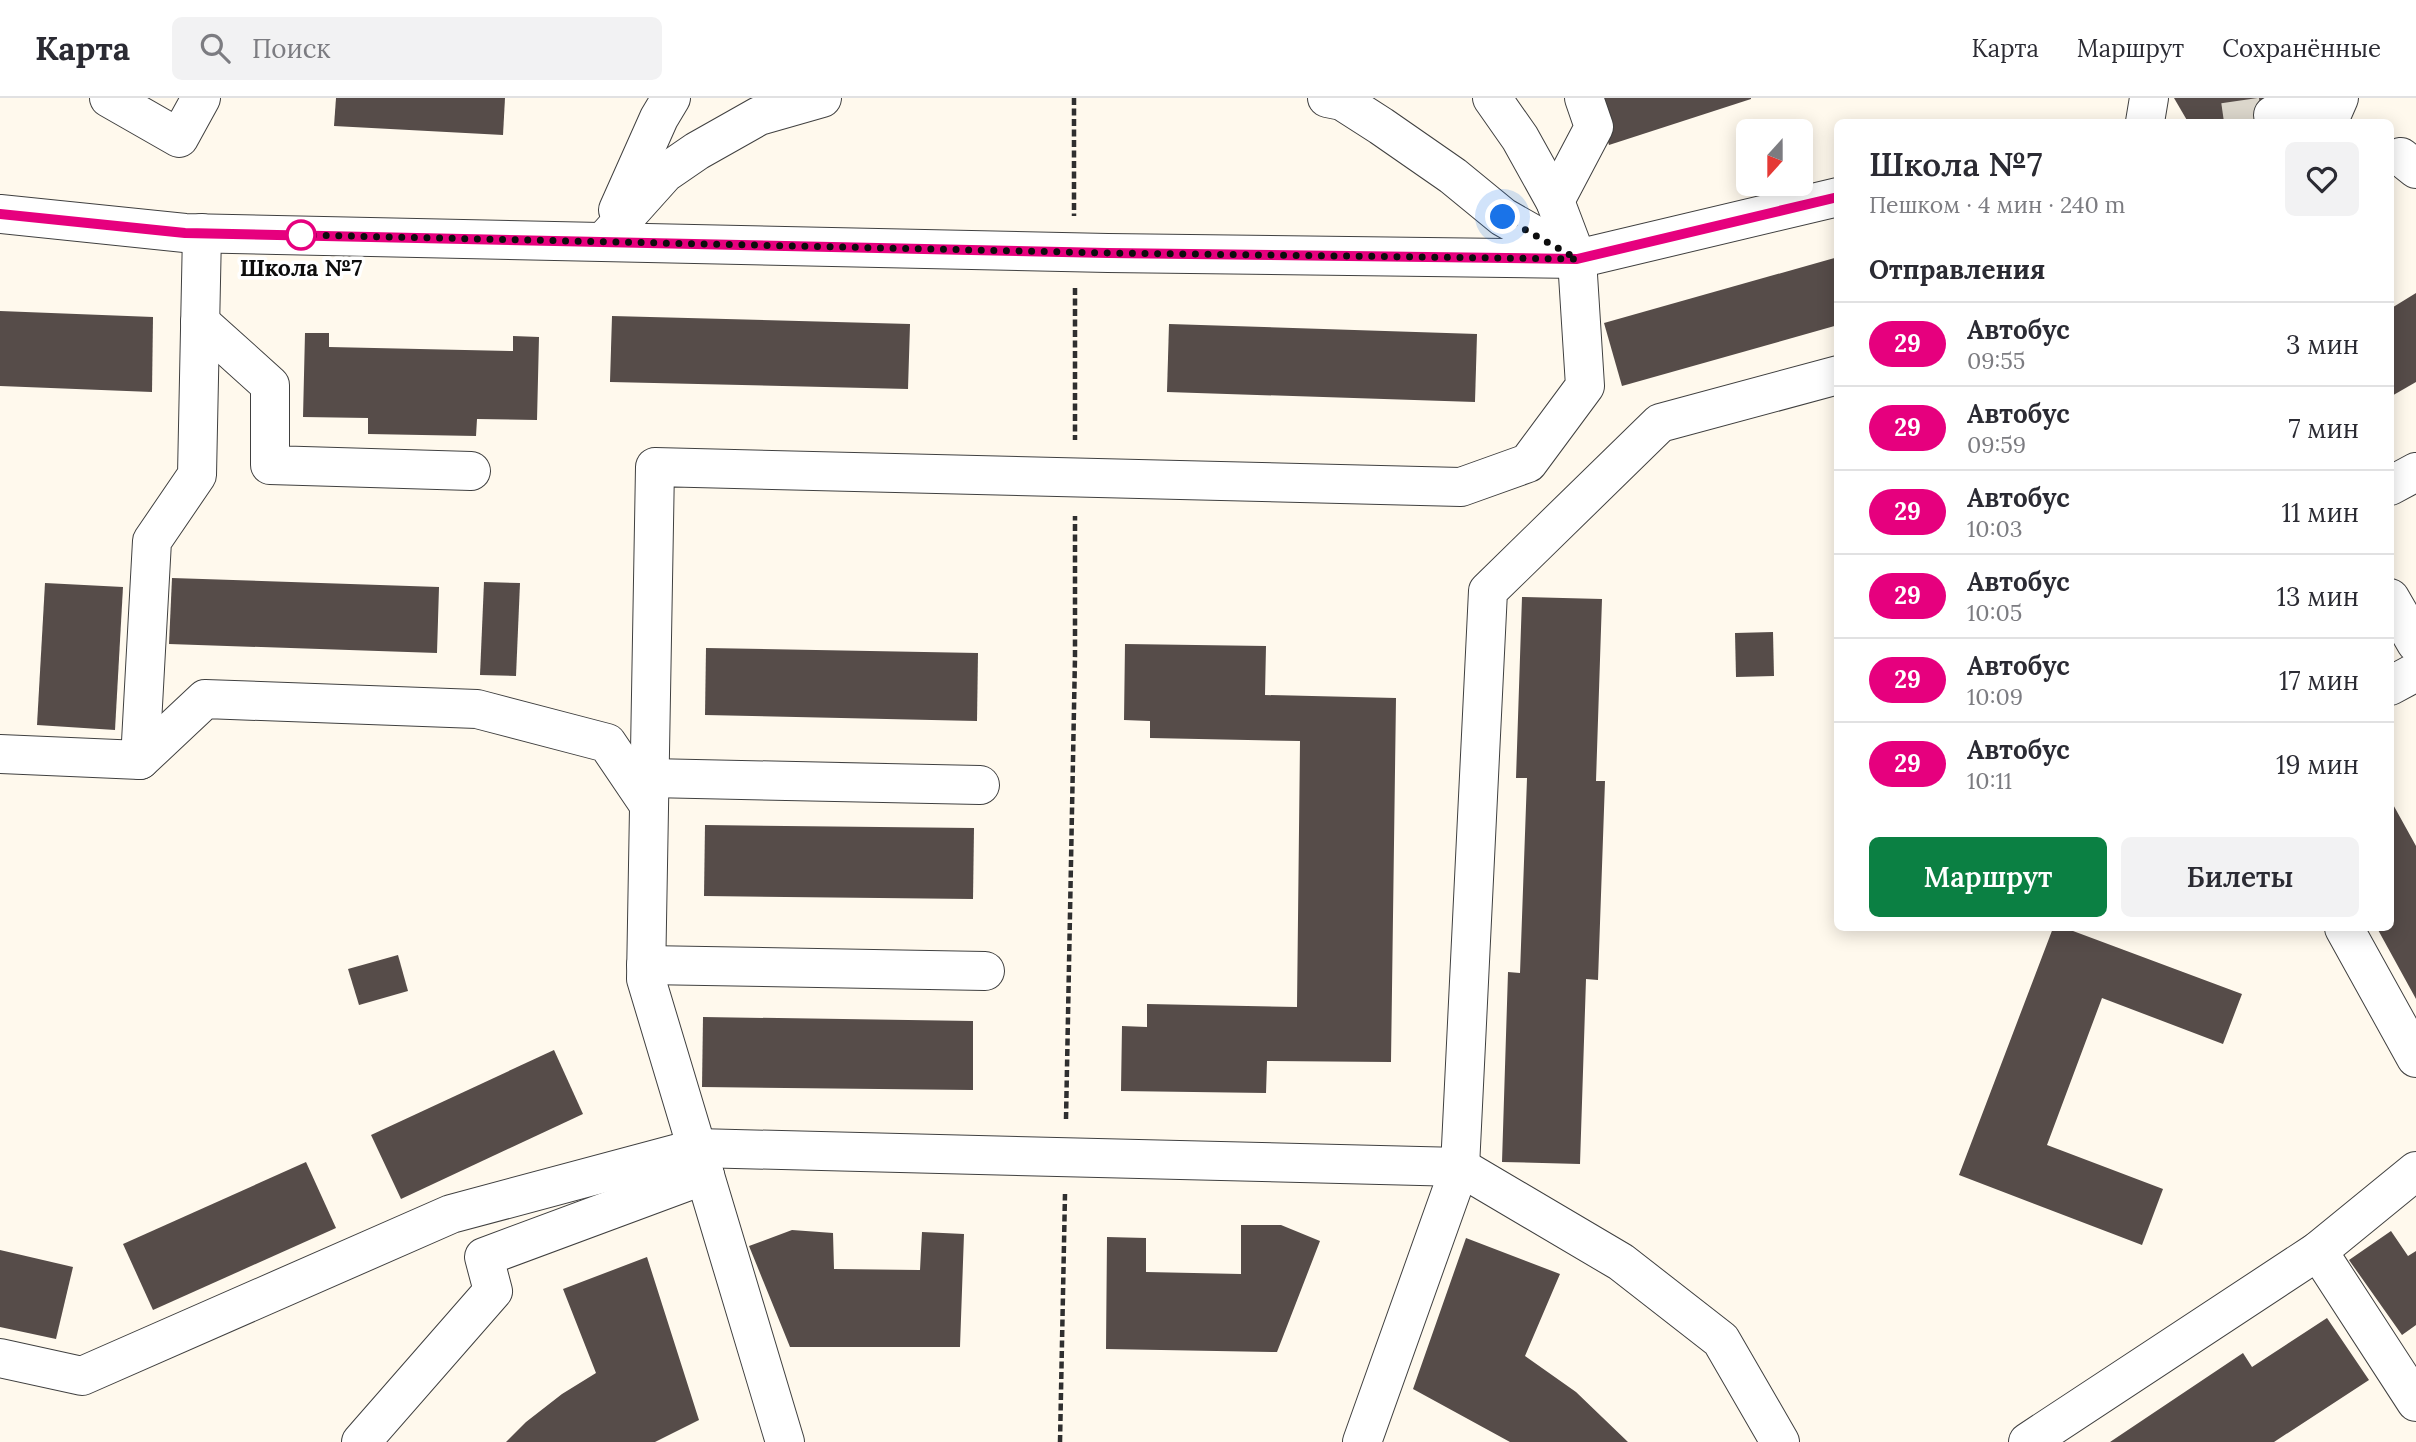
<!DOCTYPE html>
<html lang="ru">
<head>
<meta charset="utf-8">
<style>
  body { margin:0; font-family:Lora,serif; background:#f2f2f3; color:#2b2b33; height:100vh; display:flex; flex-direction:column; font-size:26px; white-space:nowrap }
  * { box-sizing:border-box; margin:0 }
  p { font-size:23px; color:#7c7c81 }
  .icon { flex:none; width:38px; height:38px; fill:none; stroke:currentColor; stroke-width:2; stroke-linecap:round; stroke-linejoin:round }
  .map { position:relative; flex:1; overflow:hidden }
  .panel { position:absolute; left:1834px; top:21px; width:560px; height:812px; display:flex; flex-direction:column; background:#fff; border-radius:10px; box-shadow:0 4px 18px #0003 }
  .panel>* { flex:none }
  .badge { padding:0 14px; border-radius:23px; font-size:24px; line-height:46px }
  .needle { width:46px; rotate:201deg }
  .controls { position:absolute; left:1736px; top:21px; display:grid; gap:14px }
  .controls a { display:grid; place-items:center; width:77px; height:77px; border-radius:10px; background:#fff; box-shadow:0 4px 18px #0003; font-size:35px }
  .you { position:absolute; width:35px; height:35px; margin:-18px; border:5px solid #fff; border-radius:50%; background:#1a73e8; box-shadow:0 0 0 10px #1a73e833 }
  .map>.badge { position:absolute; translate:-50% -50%; box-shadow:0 0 0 4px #fff }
  h2 { padding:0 35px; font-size:26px; line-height:63px }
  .round { display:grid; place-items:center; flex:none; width:74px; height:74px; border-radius:10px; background:#f2f2f3 }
  .overview { display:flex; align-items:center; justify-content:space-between; height:119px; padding:0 35px }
  h1 { font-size:33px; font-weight:600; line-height:52px }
  .cta { display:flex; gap:14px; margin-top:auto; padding:14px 35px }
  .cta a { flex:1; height:80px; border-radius:10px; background:#0b8043; color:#fff; font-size:28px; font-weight:600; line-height:80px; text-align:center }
  .cta a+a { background:#f2f2f3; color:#2b2b33 }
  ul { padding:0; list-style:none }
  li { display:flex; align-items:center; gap:21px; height:84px; padding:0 35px; border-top:2px solid #e1e1e2 }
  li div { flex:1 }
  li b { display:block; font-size:26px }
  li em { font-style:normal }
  li .badge { min-width:77px; font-weight:700; text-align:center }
  header { display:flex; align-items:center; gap:42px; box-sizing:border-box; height:98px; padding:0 35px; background:#fff; border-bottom:2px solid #e1e1e2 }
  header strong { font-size:33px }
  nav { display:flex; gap:38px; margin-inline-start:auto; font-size:24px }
  .search { width:490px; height:63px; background:#f2f2f3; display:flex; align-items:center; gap:18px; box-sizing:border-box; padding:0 24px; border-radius:10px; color:#7c7c81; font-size:26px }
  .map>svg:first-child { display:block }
  .building { fill:#564c49 }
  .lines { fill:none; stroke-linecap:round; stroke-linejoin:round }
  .minor-tunnel { stroke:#dbd6cb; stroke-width:38; stroke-dasharray:38 19; stroke-linecap:butt }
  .minor-casing { stroke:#404040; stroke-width:40 }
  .path { stroke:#2f2f2f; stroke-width:4.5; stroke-dasharray:7 3.5; stroke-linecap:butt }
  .minor { stroke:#fff; stroke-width:38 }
  .line-casing { stroke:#fff; stroke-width:16 }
  .line { stroke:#e6007e; stroke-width:10 }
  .walk { stroke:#0d0d0d; stroke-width:7; stroke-dasharray:0 12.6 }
  .stop-dot { fill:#fff; stroke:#e6007e; stroke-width:3.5 }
  .labels { text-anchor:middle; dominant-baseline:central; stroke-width:7; stroke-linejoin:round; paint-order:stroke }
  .stop-label { font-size:23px; font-weight:bold; fill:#0d0d0d; stroke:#fff }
</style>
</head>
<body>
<header>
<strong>Карта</strong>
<div class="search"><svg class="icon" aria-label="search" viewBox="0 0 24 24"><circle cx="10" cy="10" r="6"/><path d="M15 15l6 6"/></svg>Поиск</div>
<nav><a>Карта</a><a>Маршрут</a><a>Сохранённые</a></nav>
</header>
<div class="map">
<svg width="2416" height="1344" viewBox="0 0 2416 1344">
  <rect width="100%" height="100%" fill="#fff9ed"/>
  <!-- building -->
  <g class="building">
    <path d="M336,0h169l-2,37 -169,-9z"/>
    <path d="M1594,0h157v1l-142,46z"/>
    <path d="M2174,0h89l14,24h-89z"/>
    <path d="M1838,159v68l-216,61 -18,-63z"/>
    <path d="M2416,195v89l-26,15v-88z"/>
    <path d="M0,213l153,6 -1,75 -152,-6z"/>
    <path d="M612,218l298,8 -2,65 -298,-7z"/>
    <path d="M1169,226l308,10 -2,68 -308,-10z"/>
    <path d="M305,235h24v14l184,4v-15l26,1 -2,83 -60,-1 -1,17 -108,-2v-16l-65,-1z"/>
    <path d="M172,480l267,9 -2,66 -268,-9z"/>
    <path d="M484,484l36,1 -4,93 -36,-1z"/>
    <path d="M45,485l78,4 -8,143 -78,-5z"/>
    <path d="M1522,499l80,2 -6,182h9l-7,199 -12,-1 -6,185 -78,-2 6,-190 12,1 7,-195h-11z"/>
    <path d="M1773,534l1,44 -38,1 -1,-44z"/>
    <path d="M1125,546l141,2 -1,49 131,3 -5,364 -124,-1 -1,32 -145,-2 1,-65 25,1v-23l150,3 3,-266 -150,-3v-17l-26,-1z"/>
    <path d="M706,550l272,5 -1,68 -272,-6z"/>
    <path d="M2390,701l26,47v153l-39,-71h13z"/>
    <path d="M705,727l269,3 -1,71 -269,-3z"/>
    <path d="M2053,830h12l177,66 -19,50 -121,-46 -55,147 116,44 -21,56 -183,-70z"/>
    <path d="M398,857l10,36 -49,14 -11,-36z"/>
    <path d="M703,919l270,4v69l-271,-3z"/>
    <path d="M554,952l29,64 -182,85 -30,-64z"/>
    <path d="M306,1064l30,66 -183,82 -30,-66z"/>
    <path d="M1241,1127h40l39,16 -43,111 -171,-3 1,-112 39,1v34l95,2z"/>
    <path d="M792,1132l41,3 1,36 86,1 2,-38 42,2 -4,113h-170l-41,-101z"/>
    <path d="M2391,1133l17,25 8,-5v74l-14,10 -53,-75z"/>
    <path d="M1466,1140l94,36 -35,82 51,36 52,50h-118l-97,-53z"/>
    <path d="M0,1152l73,17 -17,72 -56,-12z"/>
    <path d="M647,1159l52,163 -44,22h-149l20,-20 36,-28 34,-21 -33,-84z"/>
    <path d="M2327,1220l42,62 -95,62h-164l133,-89 9,14z"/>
  </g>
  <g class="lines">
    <!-- minor-tunnel -->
    <path class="minor-tunnel" d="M2224,24l49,-7"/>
    <defs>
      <g id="minor">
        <path d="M109,0l70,40 22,-40"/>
        <path d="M1327,0l15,3 39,25 72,50 50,41 72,41"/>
        <path d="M2273,17l59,-1 7,-16"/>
        <path d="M2145,24l4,-24"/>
        <path d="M2401,59l15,12"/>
        <path d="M1555,103l39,-74 -10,-29"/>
        <path d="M618,112l41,-92 12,-20"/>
        <path d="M0,116l185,19 923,20 469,6 261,-62"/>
        <path d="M604,143l61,-68 32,-22 62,-35 63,-18"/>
        <path d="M200,224l70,63v80l201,6"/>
        <path d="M2390,388l26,-14"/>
        <path d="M2390,500l26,45"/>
        <path d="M2390,588l26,-14"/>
        <path d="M0,656l140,6 12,-219 45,-66 5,-242"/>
        <path d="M140,662l65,-61 272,10 130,34 42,62"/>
        <path d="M650,680l330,7"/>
        <path d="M2344,830l72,130"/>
        <path d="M646,867l339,6"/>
        <path d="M2318,1153l98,151"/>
        <path d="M0,1260l82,18 369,-162 246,-66 763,19 161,95 100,78 59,102"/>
        <path d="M361,1344l132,-151 -9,-34 221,-82"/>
        <path d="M785,1344l-139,-463 9,-512 806,20 67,-24 57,-77 -8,-127 -22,-58 -35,-63 -28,-40"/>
        <path d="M1362,1344l98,-275 28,-576 172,-168 178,-48"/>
        <path d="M2028,1344l290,-191 98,-80"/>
      </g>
    </defs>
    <!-- minor casing -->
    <use href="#minor" class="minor-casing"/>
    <!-- path -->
    <g class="path">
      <path d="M1074,0v118"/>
      <path d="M1075,190v152"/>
      <path d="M1066,1021l9,-462v-141"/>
      <path d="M1060,1344l5,-248"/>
    </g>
    <!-- minor -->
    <use href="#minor" class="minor"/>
  </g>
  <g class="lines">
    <defs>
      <path id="line" d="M0,116l185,19 923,20 469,6 261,-62"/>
    </defs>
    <!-- line casing -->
    <use href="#line" class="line-casing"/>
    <!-- line -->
    <use href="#line" class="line"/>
    <!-- walk -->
    <path class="walk" d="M301,137l807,18 469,6 -74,-42"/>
  </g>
  <!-- markers -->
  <circle class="stop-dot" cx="301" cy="137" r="14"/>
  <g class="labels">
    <!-- stop labels -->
    <g class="stop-label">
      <text x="301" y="169">Школа №7</text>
    </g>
  </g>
</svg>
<div class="controls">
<a><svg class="needle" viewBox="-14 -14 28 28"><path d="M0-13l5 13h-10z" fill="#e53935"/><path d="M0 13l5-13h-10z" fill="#7c7c81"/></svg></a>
</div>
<div class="you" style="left:1503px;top:119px"></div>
<section class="panel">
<div class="overview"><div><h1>Школа №7</h1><p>Пешком · 4 мин · 240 m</p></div><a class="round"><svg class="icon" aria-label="heart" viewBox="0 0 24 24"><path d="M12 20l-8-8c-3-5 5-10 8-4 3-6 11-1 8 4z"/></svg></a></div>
<h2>Отправления</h2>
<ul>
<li><span class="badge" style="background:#e6007e;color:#fff">29</span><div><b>Автобус</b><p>09:55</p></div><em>3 мин</em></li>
<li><span class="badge" style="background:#e6007e;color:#fff">29</span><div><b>Автобус</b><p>09:59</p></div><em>7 мин</em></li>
<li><span class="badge" style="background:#e6007e;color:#fff">29</span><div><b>Автобус</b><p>10:03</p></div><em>11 мин</em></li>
<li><span class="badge" style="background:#e6007e;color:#fff">29</span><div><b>Автобус</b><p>10:05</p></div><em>13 мин</em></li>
<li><span class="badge" style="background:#e6007e;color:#fff">29</span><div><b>Автобус</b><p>10:09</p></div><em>17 мин</em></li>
<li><span class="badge" style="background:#e6007e;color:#fff">29</span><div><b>Автобус</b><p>10:11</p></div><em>19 мин</em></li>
</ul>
<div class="cta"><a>Маршрут</a><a>Билеты</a></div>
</section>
</div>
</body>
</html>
